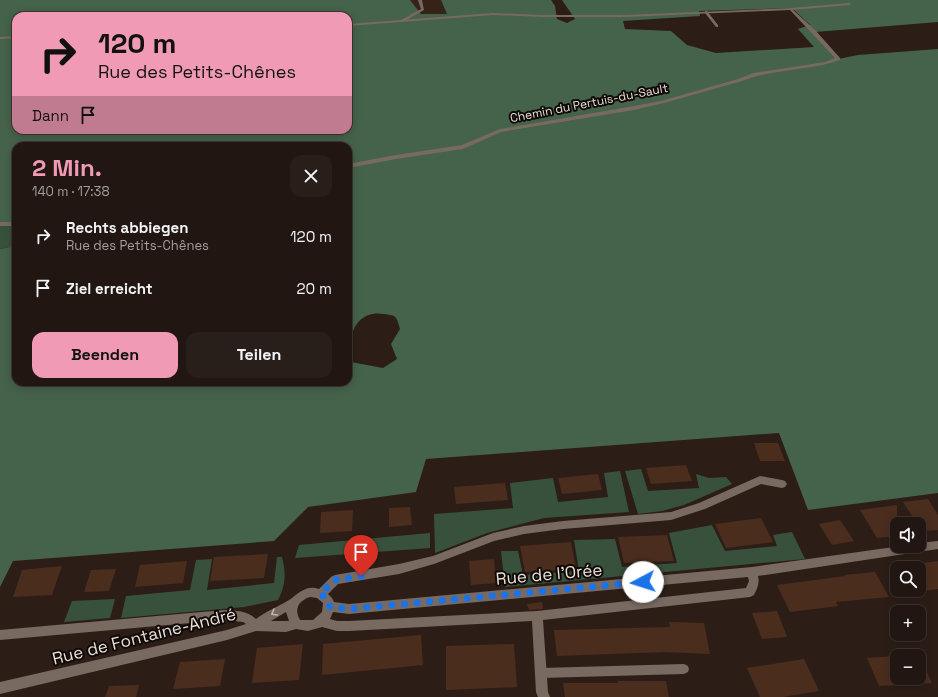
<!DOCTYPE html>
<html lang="de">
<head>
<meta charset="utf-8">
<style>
	body { margin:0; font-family:"Space Grotesk",sans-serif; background:#291f1a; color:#f1f3f6; height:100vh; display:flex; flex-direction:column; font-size:15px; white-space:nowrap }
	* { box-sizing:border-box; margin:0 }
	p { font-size:13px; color:#a29f9f }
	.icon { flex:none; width:22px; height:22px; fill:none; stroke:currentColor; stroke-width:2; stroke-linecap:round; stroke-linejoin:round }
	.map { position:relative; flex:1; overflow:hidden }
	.side { position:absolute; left:12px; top:142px; width:340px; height:244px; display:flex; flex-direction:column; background:#211611; border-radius:12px; box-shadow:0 2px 10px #0003,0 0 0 1px #3e3531 }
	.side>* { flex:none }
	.top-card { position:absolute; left:12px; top:12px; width:340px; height:122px; border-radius:12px; box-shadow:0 2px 10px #0003,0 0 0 1px #3e3531; background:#f09ab5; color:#111; overflow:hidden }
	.tools { position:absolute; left:890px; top:517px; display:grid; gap:8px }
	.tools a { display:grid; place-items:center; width:36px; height:36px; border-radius:8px; background:#211611; box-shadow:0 2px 10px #0003,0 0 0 1px #3e3531; font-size:20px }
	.pin { position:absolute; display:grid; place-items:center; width:34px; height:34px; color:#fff; margin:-41px -17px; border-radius:50% 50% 50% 0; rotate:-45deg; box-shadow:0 0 4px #0007 }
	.pin .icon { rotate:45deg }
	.me { position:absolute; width:44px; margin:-22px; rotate:265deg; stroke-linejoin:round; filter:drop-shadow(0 0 3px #0008) }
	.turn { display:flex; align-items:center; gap:14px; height:84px; padding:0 20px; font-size:18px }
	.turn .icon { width:52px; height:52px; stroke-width:2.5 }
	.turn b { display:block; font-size:28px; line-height:34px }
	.then { display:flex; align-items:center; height:38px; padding:0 20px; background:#0003; gap:8px; font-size:15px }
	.round { display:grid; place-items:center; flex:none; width:42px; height:42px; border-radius:12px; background:#291f1a }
	.overview { display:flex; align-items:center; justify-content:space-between; height:68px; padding:0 20px }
	h1 { font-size:24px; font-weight:600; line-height:30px; color:#f09ab5 }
	.cta { display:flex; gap:8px; margin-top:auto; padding:8px 20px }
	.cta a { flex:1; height:46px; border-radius:12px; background:#f09ab5; color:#111; font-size:16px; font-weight:600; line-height:46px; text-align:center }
	.cta a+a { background:#291f1a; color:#f1f3f6 }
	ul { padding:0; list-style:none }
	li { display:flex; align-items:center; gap:12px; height:52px; padding:0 20px }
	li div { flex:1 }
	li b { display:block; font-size:15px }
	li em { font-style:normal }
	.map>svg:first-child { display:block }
	.built { fill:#362217 }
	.green { fill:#38513d }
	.forest { fill:#45624b; fill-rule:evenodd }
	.building { fill:#4b2d1e }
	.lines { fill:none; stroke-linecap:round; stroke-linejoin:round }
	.lane { fill:#786a60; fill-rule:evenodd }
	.street { fill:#786a60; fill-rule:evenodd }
	.oneway { stroke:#c1b6af }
	.route { stroke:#1a73e8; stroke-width:7; stroke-dasharray:0 12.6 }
	.labels { text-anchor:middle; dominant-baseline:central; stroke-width:4; stroke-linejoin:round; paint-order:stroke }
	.far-street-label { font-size:12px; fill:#e9dfda; stroke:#100a07 }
	.near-street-label { font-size:17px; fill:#e9dfda; stroke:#100a07 }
</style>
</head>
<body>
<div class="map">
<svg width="938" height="697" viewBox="0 0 938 697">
	<rect width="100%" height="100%" fill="#2c1e17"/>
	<path class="built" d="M410,0H441L448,14H421Z"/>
	<path class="green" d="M0,222L16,226V246L0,249Z
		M641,469L648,491L699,488L696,474L709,478L726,477L732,484L684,505L662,511L638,514L625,471Z
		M620,471L629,512L544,518L487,533L435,553L434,514L513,508L510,483L553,478L558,502L608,497L604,473Z
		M712,525L725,551L777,546L773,535L792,532L805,559L505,587L501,551H518L523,575L579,571L574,540L615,539L622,567L677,563L669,533Z
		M430,533V548L295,558L299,545Z
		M277,557H282C286,573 286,585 278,600L244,607L121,618L126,596L190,590L196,560L212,559L207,590L274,583Z
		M115,599L110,618L64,622L72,601Z"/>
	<path class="forest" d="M0,0H410L421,14H447L441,0H551L555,6L557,19L567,23L575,19L562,0H938V22L815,32L838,59L858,55L938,49V493L808,510L779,433L426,459L416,492L308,507L274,541L13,561L0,587V249L16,246V382H66L67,384L73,386L87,382H348V360L351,362L383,368L397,359L391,344L400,329C399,326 398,321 396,318C393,314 388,315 384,314C366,311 354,321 351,339L348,340V146H16V226L0,222ZM792,8L810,25L798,29L814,47L716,53L687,45L671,31L625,29L623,21L700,16L699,11ZM16,16H348V130H16Z"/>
	<path class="building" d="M754,443H778L785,461H760Z
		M686,465L692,481L651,484L646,468Z
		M598,474L602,490L562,494L558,478Z
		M505,483L508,500L456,504L454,487Z
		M928,499L938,515V530L921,531L919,524H917L903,502Z
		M897,505V536L877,538L860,510Z
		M410,507L412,525L389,527V508Z
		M353,510L352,531L320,533L321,512Z
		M761,518L773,542L726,548L715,524Z
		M840,520L854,541L832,545L819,524Z
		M667,535L674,561L624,563L618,537Z
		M571,542L576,569L525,572L520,546Z
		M268,554L264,578L210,581L214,557Z
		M494,559L496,583L471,585L469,561Z
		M187,561L183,583L135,587L140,565Z
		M938,561V589L923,591L919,585V568H917L915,564Z
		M62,566L52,595L13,597L22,570Z
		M116,569L109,591L84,592L91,570Z
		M875,572L889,597L836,602L838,606L790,612L777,585L845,576L844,575Z
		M542,602L543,609L529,610L527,604Z
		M777,611L787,637L762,639L752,613Z
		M669,622L704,623L710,654L665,652L557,656L554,630L670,627Z
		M421,635L423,665L322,675L323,644Z
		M303,644L299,680L252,683L257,648Z
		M514,644L517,687L446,690V646Z
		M897,656V685L879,686L867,658Z
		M919,656L932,683L919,684Z
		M225,659L220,686L173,689L180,662Z
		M804,659L819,691L783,697H760L747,668Z
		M618,681H666L669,697H565L563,683H618Z
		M139,685L136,697H105L109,686Z"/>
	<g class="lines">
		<path class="lane" d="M418,0H422L424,10L403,22H401V20L421,9Z
			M849,3L851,4L850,5L791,10L789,9L791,8Z
			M705,11H707L718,25V27H716L705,13Z
			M684,664L688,666L689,669L688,672L684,674L541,678L537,676L536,673L537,670L541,668Z"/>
		<path class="street" d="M791,8L816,31L840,58V60C808,71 773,69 742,81L664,103L634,110L501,132L463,149L396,159L348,168V164L396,155L462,145L500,129L634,106L661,101L738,79L753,73L825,62L835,58L790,10L625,17H542L493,15L348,26V24L493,13L542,15H625Z
			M16,36V38L0,39V37Z
			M0,222H16V226H0Z
			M760,476L782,480L785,481L787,484L785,487L782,488L761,484L705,509L671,520L563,529L524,534L494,541L434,564L399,574L338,584L328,594L332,598L334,602L349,604L752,567L901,546H919V543L938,541V549L758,576C760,583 757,589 754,595L750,597L543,620L548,692L550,697H538L536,692L532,621L349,631H337L322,627L308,631L296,629L286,632L256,631L227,640L0,694V682L227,630L246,624L243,622L224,620L0,640V630L224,610C237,611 246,610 256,619C266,611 278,607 289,600C298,594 306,584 319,589L331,577L335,575L399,564L433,556L493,533L524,526L563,521L671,512L699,503ZM748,577L749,581L746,588L537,611L349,621H337L330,619L333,612L349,614ZM310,597L317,598L323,603L322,612L313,620H300C294,609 298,601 310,597ZM286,612L289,621H270H271Z"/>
	</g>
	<defs><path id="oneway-chevron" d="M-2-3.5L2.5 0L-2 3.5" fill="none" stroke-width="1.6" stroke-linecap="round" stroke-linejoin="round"/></defs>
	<use class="oneway" href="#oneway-chevron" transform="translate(274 613) rotate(150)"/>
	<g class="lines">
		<path class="route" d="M361,576L335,580L320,594L325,597L330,607L349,609L643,582"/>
	</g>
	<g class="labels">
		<g class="far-street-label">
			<text transform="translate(589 103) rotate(-11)">Chemin du Pertuis-du-Sault</text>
		</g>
		<g class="near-street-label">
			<text transform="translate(549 574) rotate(-5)">Rue de l'Orée</text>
			<text transform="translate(144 636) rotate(-14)">Rue de Fontaine-André</text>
		</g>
	</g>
</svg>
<div class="tools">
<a><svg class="icon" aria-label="sound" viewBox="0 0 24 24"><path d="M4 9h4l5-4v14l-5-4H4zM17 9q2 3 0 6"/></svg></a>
<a><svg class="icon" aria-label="search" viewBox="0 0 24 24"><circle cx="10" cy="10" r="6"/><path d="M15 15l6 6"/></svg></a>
<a>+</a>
<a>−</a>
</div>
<div class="pin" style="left:361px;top:576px;background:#d93025"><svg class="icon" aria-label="arrive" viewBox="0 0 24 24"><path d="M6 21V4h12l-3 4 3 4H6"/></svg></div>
<svg class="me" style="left:643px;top:582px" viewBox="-20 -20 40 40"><circle r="19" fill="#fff"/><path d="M0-13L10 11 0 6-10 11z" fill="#1a73e8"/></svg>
<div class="top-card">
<div class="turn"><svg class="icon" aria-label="right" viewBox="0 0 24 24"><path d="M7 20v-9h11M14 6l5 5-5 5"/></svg><div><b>120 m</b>Rue des Petits-Chênes</div></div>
<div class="then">Dann<svg class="icon" aria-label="arrive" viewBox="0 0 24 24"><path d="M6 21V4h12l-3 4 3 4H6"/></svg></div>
</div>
<section class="side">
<div class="overview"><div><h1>2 Min.</h1><p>140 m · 17:38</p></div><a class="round"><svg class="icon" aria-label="close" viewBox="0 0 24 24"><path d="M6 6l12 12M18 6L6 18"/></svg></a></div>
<ul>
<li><svg class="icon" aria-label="right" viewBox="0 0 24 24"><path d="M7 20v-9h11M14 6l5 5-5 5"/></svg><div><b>Rechts abbiegen</b><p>Rue des Petits-Chênes</p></div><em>120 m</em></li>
<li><svg class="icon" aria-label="arrive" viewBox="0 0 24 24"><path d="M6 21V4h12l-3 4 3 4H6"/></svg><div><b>Ziel erreicht</b></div><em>20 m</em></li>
</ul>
<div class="cta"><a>Beenden</a><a>Teilen</a></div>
</section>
</div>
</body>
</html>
